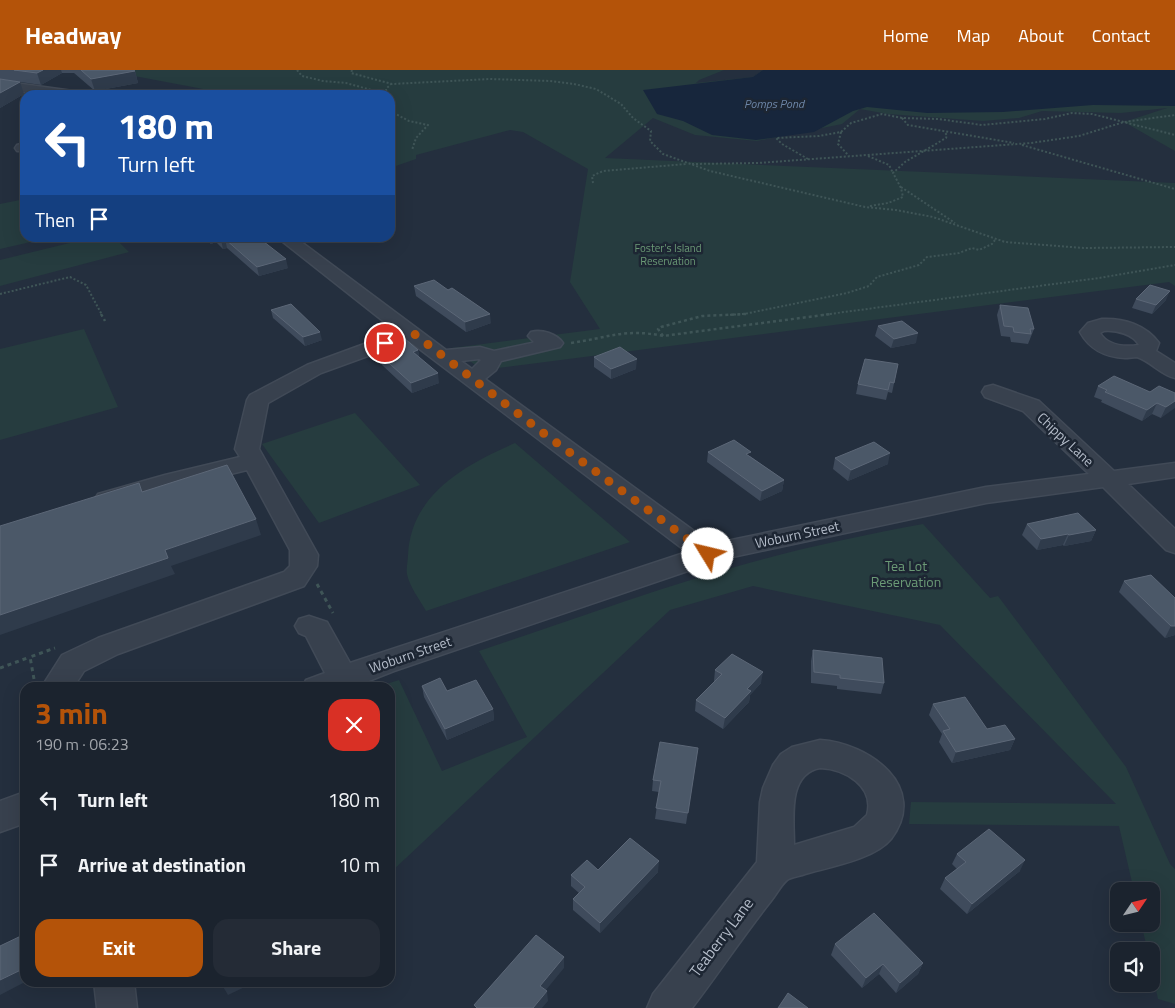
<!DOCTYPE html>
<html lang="en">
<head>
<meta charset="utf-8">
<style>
	body { margin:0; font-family:"Titillium Web",sans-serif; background:#242b36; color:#f1f3f6; height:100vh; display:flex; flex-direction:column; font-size:19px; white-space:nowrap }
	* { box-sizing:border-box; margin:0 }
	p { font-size:16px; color:#a0a4aa }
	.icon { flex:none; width:28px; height:28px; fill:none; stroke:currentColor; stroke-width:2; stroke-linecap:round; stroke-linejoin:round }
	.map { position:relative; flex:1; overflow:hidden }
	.drawer { position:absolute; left:20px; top:612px; width:375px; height:305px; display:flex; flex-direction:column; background:#1b232e; border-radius:15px; box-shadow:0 5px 20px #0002,0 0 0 1px #39404a }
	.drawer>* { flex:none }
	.banner { position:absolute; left:20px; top:20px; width:375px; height:152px; border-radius:15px; box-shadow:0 5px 20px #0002,0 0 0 1px #39404a; background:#1a4fa0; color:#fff; overflow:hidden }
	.needle { width:32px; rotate:55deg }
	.buttons { position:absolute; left:1110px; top:812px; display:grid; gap:10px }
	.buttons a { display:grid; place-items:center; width:50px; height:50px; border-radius:10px; background:#1b232e; box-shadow:0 5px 20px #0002,0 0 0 1px #39404a; font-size:25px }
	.pin { position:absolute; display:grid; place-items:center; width:42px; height:42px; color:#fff; margin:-21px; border:2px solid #fff; border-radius:50%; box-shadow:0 1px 5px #0007 }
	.me { position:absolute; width:55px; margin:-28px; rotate:306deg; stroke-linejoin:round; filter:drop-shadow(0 0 4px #0008) }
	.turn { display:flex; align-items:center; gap:18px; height:105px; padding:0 15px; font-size:22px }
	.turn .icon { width:65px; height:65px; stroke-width:2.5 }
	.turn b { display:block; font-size:35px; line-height:42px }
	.then { display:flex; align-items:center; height:48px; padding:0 15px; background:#0003; gap:10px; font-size:19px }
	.round { display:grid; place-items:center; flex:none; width:52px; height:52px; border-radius:15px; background:#242b36 }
	.overview { display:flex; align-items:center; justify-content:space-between; height:85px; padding:0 15px }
	h1 { font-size:30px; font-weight:700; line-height:38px; color:#b45309 }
	.cta { display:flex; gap:10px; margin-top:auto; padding:10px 15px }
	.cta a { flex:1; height:58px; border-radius:15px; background:#b45309; color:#fff; font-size:20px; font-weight:700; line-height:58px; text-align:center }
	.cta a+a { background:#242b36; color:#f1f3f6 }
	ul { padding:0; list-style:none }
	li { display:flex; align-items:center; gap:15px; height:65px; padding:0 15px }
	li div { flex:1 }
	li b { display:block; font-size:19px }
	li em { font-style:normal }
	header { display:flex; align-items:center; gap:30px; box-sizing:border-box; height:70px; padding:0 25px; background:#b45309; color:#fff }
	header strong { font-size:24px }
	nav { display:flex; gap:28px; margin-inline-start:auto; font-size:18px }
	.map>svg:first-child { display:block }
	.green { fill:#263c3f }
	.water { fill:#17263c }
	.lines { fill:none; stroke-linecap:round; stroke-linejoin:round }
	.minor-casing { stroke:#414a57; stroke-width:3 }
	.path-far2 { stroke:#3f5557; stroke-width:2; stroke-dasharray:2 2; stroke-linecap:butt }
	.path-far1 { stroke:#3f5557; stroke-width:2.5; stroke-dasharray:3 3; stroke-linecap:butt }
	.path { stroke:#3f5557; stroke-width:3; stroke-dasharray:4 4; stroke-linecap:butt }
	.minor { fill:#38414e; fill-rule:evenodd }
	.wall { fill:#3f4b5c }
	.shaded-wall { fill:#2f3b4b }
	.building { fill:#4b5868; stroke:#5c6777 }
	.route { stroke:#b45309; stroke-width:9; stroke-dasharray:0 16.2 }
	.labels { text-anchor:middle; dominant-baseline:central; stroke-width:5; stroke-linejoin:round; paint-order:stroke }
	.far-park-label { font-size:11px; fill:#6b9a76; stroke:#1d2633 }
	.far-water-label { font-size:12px; font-style:italic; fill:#6d86a8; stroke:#1d2633 }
	.street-label { font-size:14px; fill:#b4bcc9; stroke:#1d2633 }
	.park-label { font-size:14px; fill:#6b9a76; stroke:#1d2633 }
	.near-street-label { font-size:16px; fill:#b4bcc9; stroke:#1d2633 }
</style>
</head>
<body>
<header>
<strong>Headway</strong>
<nav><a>Home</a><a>Map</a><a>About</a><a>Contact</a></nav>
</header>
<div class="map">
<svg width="1175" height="938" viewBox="0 0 1175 938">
	<rect width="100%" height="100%" fill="#242f3e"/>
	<path class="green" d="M129,0H724L699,10L696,13L753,7L763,0H1175V81L1124,52L1167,38L1121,43L1042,41L1019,48L983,51L888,44L860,39L842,54L757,71L695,65L653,48L605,88L1175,113V216L1169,212L482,300L452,278L600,259L570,212L588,99L523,62L510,60L416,85V89L390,98V25H235L113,2Z
		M25,129V168H48L0,179V134Z
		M90,168H115L129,182L0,216V190Z
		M84,259L118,337L0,370V279Z
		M355,343L420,415L319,453L262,374Z
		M515,373L630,472L426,541C420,530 409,516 407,504C406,498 408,491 408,485C411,424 465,395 515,373Z
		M923,454L990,528L998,526L1126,697L1170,794L1175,799V934L1158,929L1151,898V881H1148L1141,854H1151V821H1134L1119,756L909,754L911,732L1116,734L940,555L753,516L670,540L390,803V724L395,721L390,708V618L377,617L399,610L442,701L527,667L479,581C569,551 658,518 749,493C806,477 864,465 923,454Z"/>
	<path class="water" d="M763,0H1175V36L1093,35L1003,42L927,43L867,37L853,41L814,62L756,70L712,65L683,51L657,44L643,20L753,7Z"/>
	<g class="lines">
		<g class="minor-casing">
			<path id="minor" d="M0,11L73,21L79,25H46L0,19Z
				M25,73V81H17L15,78L17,75Z
				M278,168H296L446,280L480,277L494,281L532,273L534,272L528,266L531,262C542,259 557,264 563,273L560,277L501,291L496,300L485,309L712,474L986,417L1089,404L1023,341L985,327L982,322L985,317L993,315L1039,331L1114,401L1175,393V407L1128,414L1175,459V483L1166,480L1103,417L986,433L723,489L394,601L351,618H302L306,610L325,603L306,566L299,563L295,556L299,549L309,546L327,552L350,593L687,482L409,271L321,303L268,333L259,379L318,485L317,496L304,516L118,584L84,601L73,618H41L62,585L98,568L284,502L290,496V480L247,400L181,416L107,438L98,436L94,430L98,424L165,405L240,387L235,379L247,330L250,325L307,295L397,262ZM479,289L481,290L472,299L461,291Z
				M1102,249C1124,248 1146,255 1159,273L1156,281L1175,293V308C1161,305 1150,291 1137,287C1134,287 1129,288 1125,288C1105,287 1090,280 1080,262L1088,253ZM1104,261C1116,260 1133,264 1139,275C1125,277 1108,276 1100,263Z
				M820,670C869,673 930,717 891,769C875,789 829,797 805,804C800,806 791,807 787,810C781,815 776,825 771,831C743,866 719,903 692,938H647L653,924L757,792L760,732L763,718L773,695L781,684L792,677ZM820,698C845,699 875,716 867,745L854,757L794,775C794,749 787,704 820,698Z
				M25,722V753L0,762V731Z
				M94,912H134L137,938H97Z"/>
		</g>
		<path class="path-far2" d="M297,0L302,6L323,11L346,13L386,24
			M352,0L351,3L392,14L490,9L550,11L574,14L596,19L621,34L633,48L651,61L650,71L663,84L710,101L865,137L896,140L933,147L1005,172L1084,178L1175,177
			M387,25L386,19L391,14
			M390,41L409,51L428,55L416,68L412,80
			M902,48L908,55L1014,73
			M841,62L838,74L849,86
			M1022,75L1175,119
			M868,86L889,95L893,103
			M808,89L782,74L776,68L819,66L841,62L851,53L882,44L902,48L938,49L982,55L1045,49L1072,43L1092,44L1175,65
			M692,94L758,93L1031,73L1079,66L1124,52L1175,45
			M593,113L592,106L603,101L686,94
			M901,117L955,153
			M870,136L888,133L903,127L901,118L893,103L905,92L946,68L947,65L944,62
			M0,224L70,207L86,215L102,245
			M726,245L744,244L847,223L869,216L877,207L919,195L927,187L959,183L972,178L979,180L992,174L995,170
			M822,245L1099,208L1175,195"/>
		<path class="path-far1" d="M101,244L105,251
			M663,266L658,259L661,257L702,246L746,244
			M571,273C607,268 625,258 663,266L831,244"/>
		<path class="path" d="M317,514L333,543
			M0,598L30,587
			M34,609L30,587L55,578"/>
		<use href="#minor" class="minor"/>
	</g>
	<path class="wall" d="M0,0H133L135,1L138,13L95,21L74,3H62L41,15L0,9L24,24L0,38Z
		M205,168H259L288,198L259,206L227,178L223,179L216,172L211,174Z
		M414,216L491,253L466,262L416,226Z
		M1136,229L1166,230L1152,244L1132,238Z
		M1000,235L1034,259L1028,274L1011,272L1010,267L1001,266L997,245Z
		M271,240L322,270L305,276L273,248Z
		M878,256L916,273L891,278L875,266Z
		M385,274L418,280L419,287L439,313L412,323L382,295L380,285L387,283Z
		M594,287L636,299L611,309L594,297Z
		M898,294L892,323L888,322L886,330L856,324L858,314Z
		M1098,316L1150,322L1175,323L1161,348L1152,344L1142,351L1101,332L1102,330L1094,327Z
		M708,382L750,386L784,410L782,421L760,431L707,392Z
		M835,388L888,394L848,411L833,399Z
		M1027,454L1096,460L1091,471L1064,476L1063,475L1037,480L1022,465Z
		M1151,505L1175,565L1165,568L1119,522L1124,511Z
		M813,580L884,613L881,624L837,619V616L811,613V591Z
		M715,600L761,613L750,625L749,632L723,659L695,641L696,630L715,612L714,611Z
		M422,616L447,621L493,639L494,650L447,670L424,627Z
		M933,634L987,659L1015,669L1010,680L952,693L939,672L942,664L929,645Z
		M698,678L686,754L655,749L659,722L652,721L653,710Z
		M957,784L1020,801L967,844L940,819L945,808L957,799L952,794Z
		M598,800L658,802L600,863L573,840V829L579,823L571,816V805Z
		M835,874L923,893L918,904L896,923L879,904L862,918L831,885Z"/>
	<path class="shaded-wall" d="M43,0H61L62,3L41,15L37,3Z
		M135,1L138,13L95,21L91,9Z
		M20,12L24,24L0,38V23Z
		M209,168H215L216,172L211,174Z
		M225,169L227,178L223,179L221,170Z
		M286,189L288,198L259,206L257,197Z
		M1170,221L1166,230L1152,244L1156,235Z
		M490,244L491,253L466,262L465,252Z
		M320,262L322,270L305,276L303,267Z
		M918,263L916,273L891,278L894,269Z
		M418,280L420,290L413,282Z
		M637,289L636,299L611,309V299Z
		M438,303L439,313L412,323L411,313Z
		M1175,331V338L1161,348L1166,337Z
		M1157,333L1152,344L1142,351L1147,340Z
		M890,383L888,394L848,411L851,400Z
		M784,410L782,421L760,431L762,421Z
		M256,449L261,465L171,496L175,504L0,565V545L165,480Z
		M1096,460L1091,471L1064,476L1069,465Z
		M1068,464L1063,475L1037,480L1041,469Z
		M1171,556H1175V565L1165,568Z
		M763,602L761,613L750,625L749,632L723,659L725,648L747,619Z
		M493,639L494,650L447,670L445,659Z
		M1015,669L1010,680L952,693L956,682Z
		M1025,790L1020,801L967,844L972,834Z
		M659,791L658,802L600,863V853Z
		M564,887V898L541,926L540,916Z
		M923,893L918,904L896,923L900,913Z
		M883,894L879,904L862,918L866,908Z
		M25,898V912L0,925V910Z
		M227,912H251V914L228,925L222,915Z
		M547,921L548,931L542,938H533Z"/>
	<path class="building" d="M14,0H43L37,3Z
		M81,0H133L135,1L91,9Z
		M0,9L20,12L0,23Z
		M218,168H259L286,189L257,197L225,169L221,170Z
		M434,210L448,220L452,218L490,244L465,252L414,216Z
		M1150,215L1170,221L1156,235L1136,229Z
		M291,234L320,262L303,267L271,240Z
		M1000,235L1028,238L1034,259H1030L1031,264L1014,262L1013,257L1004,256Z
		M902,251L918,263L894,269L878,256Z
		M404,268L418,280L413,282L438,303L411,313L380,285L393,280L385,274Z
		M620,277L637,289L611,299L594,287Z
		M865,289L898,294L894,313L890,312L888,320L858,314Z
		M1114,306L1150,322L1159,316L1175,323V331L1166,337L1157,333L1147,340L1105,322L1107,320L1098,316Z
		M734,370L751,382L746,384L784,410L762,421L708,382Z
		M874,372L890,383L851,400L835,388Z
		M227,395L256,449L165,480L168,488L0,545V456L139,413L142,422Z
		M1078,443L1096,460L1069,465L1068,464L1041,469L1027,454Z
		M1151,505L1175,528V556H1171L1124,511Z
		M813,580L882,588L884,613L840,608V605L814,602Z
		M732,584L763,602L747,619L751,621L725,648L696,630L722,604L715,600Z
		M440,608L447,621L476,610L493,639L445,659L422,616Z
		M965,627L987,659L1005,655L1015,669L956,682L943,661L950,659L933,634Z
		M660,672L698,678L688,743L656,738L661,711L653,710Z
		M989,759L1025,790L972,834L945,808L966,792L957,784Z
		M630,768L659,791L600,853L573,829L585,817L571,805L587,790L598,800Z
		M874,843L923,893L900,913L883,894L866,908L835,874Z
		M23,865L25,875V898L0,910V876Z
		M536,865L564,887L540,916L547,921L533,938H477L474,935Z
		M788,923L808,938H778Z"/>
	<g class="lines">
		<path class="route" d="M385,273L413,263L546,365L708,484"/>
	</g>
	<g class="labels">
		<g class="far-park-label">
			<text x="668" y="178">Foster's Island<tspan x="668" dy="13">Reservation</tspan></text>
		</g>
		<g class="far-water-label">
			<text x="774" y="33">Pomps Pond</text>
		</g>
		<g class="street-label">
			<text transform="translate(1066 369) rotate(43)">Chippy Lane</text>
			<text transform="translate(797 464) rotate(-12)">Woburn Street</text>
			<text transform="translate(410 584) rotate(-19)">Woburn Street</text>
		</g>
		<g class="park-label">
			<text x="906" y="495">Tea Lot<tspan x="906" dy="16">Reservation</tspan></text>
		</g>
		<g class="near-street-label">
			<text transform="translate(721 867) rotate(-53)">Teaberry Lane</text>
		</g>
	</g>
</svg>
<div class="buttons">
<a><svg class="needle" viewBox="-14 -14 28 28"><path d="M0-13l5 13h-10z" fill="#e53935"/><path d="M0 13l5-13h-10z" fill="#a0a4aa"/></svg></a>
<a><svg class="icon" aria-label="sound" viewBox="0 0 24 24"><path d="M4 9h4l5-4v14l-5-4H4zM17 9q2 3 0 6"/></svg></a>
</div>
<div class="pin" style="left:385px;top:273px;background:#d93025"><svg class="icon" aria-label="arrive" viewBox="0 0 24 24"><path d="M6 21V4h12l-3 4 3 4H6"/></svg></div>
<svg class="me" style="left:708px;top:484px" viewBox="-20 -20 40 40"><circle r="19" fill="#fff"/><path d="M0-13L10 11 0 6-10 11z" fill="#b45309"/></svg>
<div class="banner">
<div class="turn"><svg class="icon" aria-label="left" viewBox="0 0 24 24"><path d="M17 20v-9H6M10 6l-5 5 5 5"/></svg><div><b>180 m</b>Turn left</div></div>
<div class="then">Then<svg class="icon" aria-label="arrive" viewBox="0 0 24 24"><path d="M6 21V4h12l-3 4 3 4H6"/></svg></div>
</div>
<section class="drawer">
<div class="overview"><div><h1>3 min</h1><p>190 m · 06:23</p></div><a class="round" style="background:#d93025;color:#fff"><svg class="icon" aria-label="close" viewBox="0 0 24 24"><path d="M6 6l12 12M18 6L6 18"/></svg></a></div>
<ul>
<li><svg class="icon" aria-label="left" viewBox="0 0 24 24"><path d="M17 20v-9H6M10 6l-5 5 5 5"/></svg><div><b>Turn left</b></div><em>180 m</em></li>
<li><svg class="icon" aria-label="arrive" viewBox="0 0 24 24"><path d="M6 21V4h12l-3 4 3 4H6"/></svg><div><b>Arrive at destination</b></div><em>10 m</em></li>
</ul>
<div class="cta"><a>Exit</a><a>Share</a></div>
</section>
</div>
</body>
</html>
